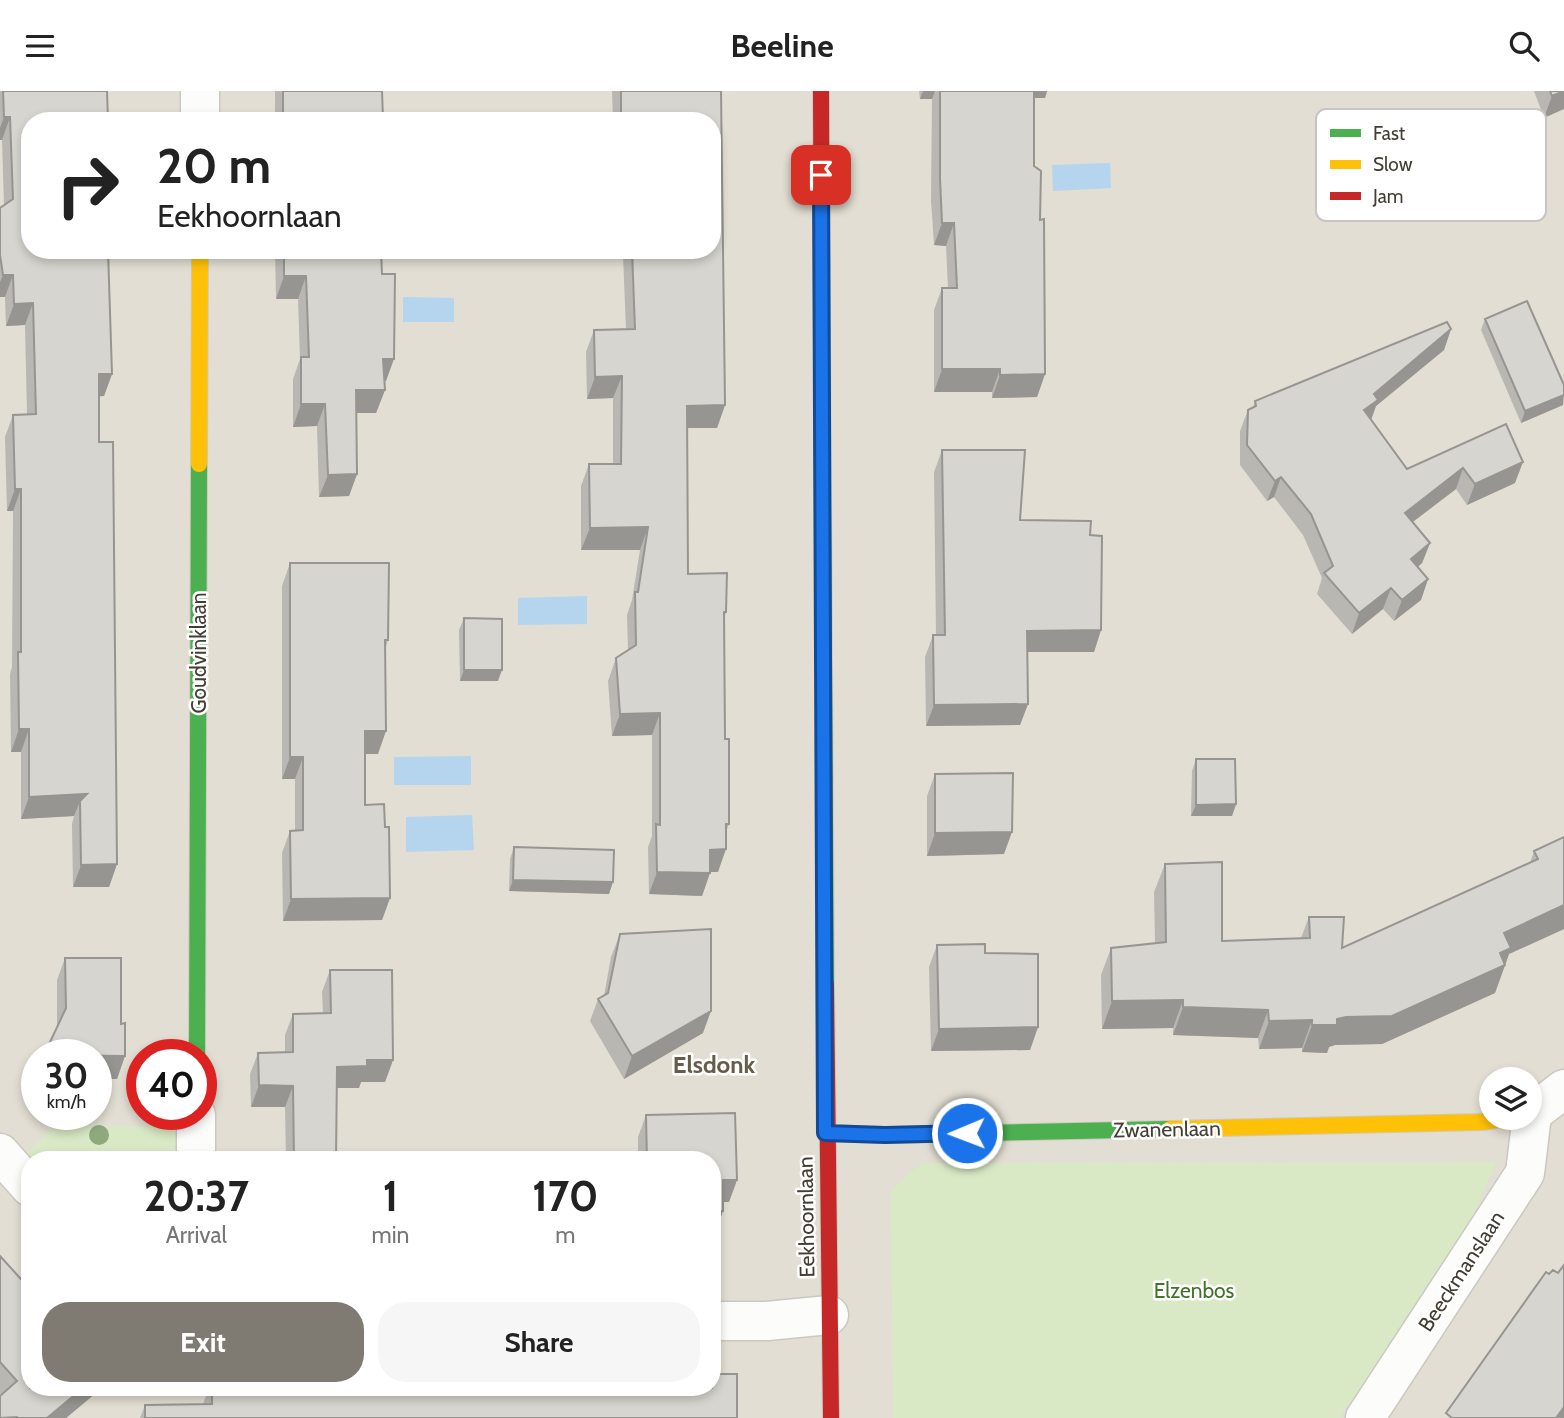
<!DOCTYPE html>
<html lang="en">
<head>
<meta charset="utf-8">
<style>
	body { margin:0; font-family:Cabin,sans-serif; background:#f6f6f6; color:#222; height:100vh; display:flex; flex-direction:column; font-size:26px; white-space:nowrap }
	* { box-sizing:border-box; margin:0 }
	p { font-size:23px; color:#767676 }
	.icon { flex:none; width:38px; height:38px; fill:none; stroke:currentColor; stroke-width:2; stroke-linecap:round; stroke-linejoin:round }
	.map { position:relative; flex:1; overflow:hidden }
	.details { position:absolute; left:21px; top:1060px; width:700px; height:245px; display:flex; flex-direction:column; background:#fff; border-radius:28px; box-shadow:0 4px 10px #0003 }
	.details>* { flex:none }
	.top-card { position:absolute; left:21px; top:21px; width:700px; height:147px; border-radius:28px; box-shadow:0 4px 10px #0003; background:#fff; color:#222; overflow:hidden }
	.buttons { position:absolute; left:1479px; top:976px; display:grid; gap:14px }
	.buttons a { display:grid; place-items:center; width:63px; height:63px; border-radius:50%; background:#fff; box-shadow:0 4px 10px #0003; font-size:35px }
	.speed { position:absolute; left:21px; top:948px; display:flex; gap:14px; font-size:35px; font-weight:700; text-align:center }
	.speed>* { display:grid; place-content:center; width:91px; height:91px; border-radius:50%; background:#fff; box-shadow:0 4px 10px #0003; line-height:1 }
	.speed small { font-size:18px; font-weight:400 }
	.speed .limit { border:10px solid #d22; background:#fff; color:#111 }
	.pin { position:absolute; display:grid; place-items:center; width:60px; height:60px; color:#fff; margin:-30px; border-radius:14px; box-shadow:0 4px 10px #0006 }
	.me { position:absolute; width:77px; margin:-38px; rotate:269deg; stroke-linejoin:round; filter:drop-shadow(0 0 5px #0008) }
	.turn { display:flex; align-items:center; gap:24px; height:147px; padding:0 21px; font-size:32px }
	.turn .icon { width:91px; height:91px; stroke-width:2.5 }
	.turn b { display:block; font-size:49px; line-height:60px }
	.eta { display:flex; justify-content:space-evenly; align-items:center; height:119px; text-align:center }
	.eta b { font-size:42px; font-weight:700; line-height:49px }
	.cta { display:flex; gap:14px; margin-top:auto; padding:14px 21px }
	.cta a { flex:1; height:80px; border-radius:28px; background:#7f7b72; color:#fff; font-size:28px; font-weight:700; line-height:80px; text-align:center }
	.cta a+a { background:#f6f6f6; color:#222 }
	header { display:flex; justify-content:space-between; align-items:center; height:91px; padding:0 21px; background:#fff; font-size:32px; font-weight:700 }
	.map>svg:first-child { display:block }
	.residential { fill:#e2ded3; fill-rule:evenodd }
	.green { fill:#d9e9c5 }
	.water { fill:#b5d4ed }
	.lines { fill:none; stroke-linecap:round; stroke-linejoin:round }
	.street-casing { stroke:#cac8c2; stroke-width:41 }
	.fast-casing { stroke:#cdc9bd; stroke-width:18 }
	.slow-casing { stroke:#cdc9bd; stroke-width:18 }
	.jam-casing { stroke:#cdc9bd; stroke-width:18 }
	.street { stroke:#fcfcfb; stroke-width:38 }
	.fast { stroke:#4caf50; stroke-width:16 }
	.slow { stroke:#ffc107; stroke-width:16 }
	.jam { stroke:#c62828; stroke-width:16 }
	.tree { fill:#8eaa7d }
	.wall { fill:#b9b7b2 }
	.shaded-wall { fill:#969591 }
	.building { fill:#d7d5cf; stroke:#969591; stroke-width:2 }
	.route-casing { stroke:#114b97; stroke-width:18 }
	.route { stroke:#1a73e8; stroke-width:12 }
	.labels { text-anchor:middle; dominant-baseline:central; stroke-width:5; stroke-linejoin:round; paint-order:stroke }
	.street-label { font-size:21px; fill:#433e33; stroke:#fff }
	.park-label { font-size:21px; fill:#407427; stroke:#fff }
	.quarter-label { font-size:24px; font-weight:bold; fill:#665c4a; stroke:#fff }
	.key { fill:#fff; stroke:#c7c5c2; stroke-width:2 }
	.key-label { font-size:19px; fill:#433e33 }
</style>
</head>
<body>
<header><svg class="icon" aria-label="menu" viewBox="0 0 24 24"><path d="M4 6h16M4 12h16M4 18h16"/></svg>Beeline<svg class="icon" aria-label="search" viewBox="0 0 24 24"><circle cx="10" cy="10" r="6"/><path d="M15 15l6 6"/></svg></header>
<div class="map">
<svg width="1564" height="1327" viewBox="0 0 1564 1327">
	<rect width="100%" height="100%" fill="#eeece6"/>
	<path class="residential" d="M0,0H1564V1327H0ZM30,30H712V159H30ZM37,964H96V1024H37ZM142,964H201V1024H142ZM1491,989H1530V1027H1491ZM30,1069H712V1297H30Z"/>
	<path class="green" d="M54,1035H180L182,1069H34L27,1062Z
		M1496,1071L1467,1139L1339,1327H893L891,1099L922,1072Z"/>
	<path class="water" d="M1110,72L1111,97L1053,100L1052,74Z
		M403,206L454,207V231H403Z
		M587,505V533L518,534V507Z
		M471,665V694H394V666Z
		M472,724L474,759L406,761V726Z"/>
	<g class="lines">
		<g class="street-casing">
			<path id="street" d="M200,30V0
				M196,1024V1069
				M1530,1024L1564,998
				M0,1062L30,1096
				M712,1230H767L829,1224
				M1365,1327L1525,1082L1532,1024"/>
		</g>
		<g class="fast-casing">
			<path id="fast" d="M822,248L826,893
				M197,964L199,373
				M825,1042L885,1044L1170,1038"/>
		</g>
		<g class="slow-casing">
			<path id="slow" d="M199,373L200,159
				M1170,1038L1482,1031L1508,1027"/>
		</g>
		<g class="jam-casing">
			<path id="jam" d="M821,0L822,248
				M826,893L831,1327"/>
		</g>
		<use href="#street" class="street"/>
		<use href="#fast" class="fast"/>
		<use href="#slow" class="slow"/>
		<use href="#jam" class="jam"/>
	</g>
	<circle class="tree" cx="99" cy="1044" r="10"/>
	<path class="wall" d="M0,0H107L30,30L112,283L104,305H99V351L117,773L109,796H73L72,733L74,725L21,728V661H11L10,583L12,576L13,420H7L5,346L13,324L27,323L25,234L6,235L5,206H0V117L4,114L2,49H0Z
		M275,0H382L383,27L403,30H275Z
		M612,0H721L725,314L717,337H687L688,483L726,521L724,528L725,648L729,733L726,741L718,781H710L702,805L649,803L648,756L652,745V644L612,645L608,590L616,567L628,560L627,524L632,509L640,459H581V395L589,373H613V307L587,308L586,261L594,239L626,238L623,165L612,159H712V30H613Z
		M919,0H1047L1045,7H1034V75L1040,129L1045,283L1037,306L992,307V301H934V219L942,197H948L946,155L934,154L931,109L932,8H920Z
		M1534,0H1564L1544,27Z
		M275,159H381L386,290H384L385,299L376,322H357V383L349,405L319,406L317,335L293,336V288L300,268L298,208H276Z
		M1485,228L1563,314L1521,332L1481,239Z
		M1451,238L1444,259L1376,315L1371,329L1407,378L1506,333L1515,392L1467,414L1456,398L1413,431L1430,452L1422,472L1418,476L1428,488L1421,509L1394,530L1383,518L1352,543L1317,503L1322,487L1303,444L1274,406L1267,410L1240,374V340L1248,319L1253,317L1255,310Z
		M942,359L1020,429L1090,444L1101,539L1094,561H1027L1028,613L1020,634L926,635L925,566L933,544H936L934,381Z
		M290,472L388,549L385,559L378,663H365V714L390,807L382,829L283,830L282,762L290,740L295,739V688H282V495Z
		M464,527L498,590H460L459,539Z
		M1196,668L1236,713L1232,725H1191L1192,680Z
		M935,683L1004,763L927,765V705Z
		M1564,746V838L1509,863L1495,902L1382,953L1335,954L1329,956L1327,962L1302,961V957L1259,958L1258,947L1173,944V937L1102,938L1101,884L1111,857L1155,852L1154,801L1165,773L1222,850L1301,847L1309,826L1342,857L1530,772L1534,760Z
		M514,756L609,803L509,800L510,768Z
		M620,843L703,942L624,988L590,930L598,908L604,905L611,866Z
		M937,854L985,862L1038,936L1030,959L931,960L929,876Z
		M65,867L121,933L125,965L117,988H96V964L57,934V889Z
		M330,879L393,969L385,991H361L359,997H336V1069H286L285,1016H251L250,983L258,962L285,961V944L293,923H323L322,901Z
		M735,1022L737,1089L729,1111H723V1120L715,1142L712,1143V1069H638V1046L646,1024Z
		M0,1165L30,1297H102L66,1327H0L1,1304L0,1302Z
		M209,1297H463V1299L538,1298V1297H712L737,1327H140L145,1314L203,1313Z"/>
	<path class="shaded-wall" d="M923,0H935L932,8H920Z
		M1028,0H1047L1045,7H1026Z
		M1564,0V18L1544,27L1552,5Z
		M4,26H10L2,49H0V37Z
		M942,132H954L946,155L934,154Z
		M3,184H13L5,206H0V191Z
		M284,185H306L298,208H276Z
		M33,212L25,234L6,235L14,213Z
		M1451,238L1444,259L1376,315L1371,329L1364,319L1374,303Z
		M383,268H394L386,290L375,291Z
		M942,278H1000L992,301H934Z
		M99,283H112L104,305L91,306Z
		M1045,283L1037,306L992,307L1000,284Z
		M622,285L613,307L587,308L595,286Z
		M356,299H385L376,322H348Z
		M1564,304L1563,314L1521,332L1525,320Z
		M301,313H325L317,335L293,336Z
		M725,314L717,337H679L687,315Z
		M1523,371L1515,392L1467,414L1475,393Z
		M1463,377L1456,398L1398,442L1405,422Z
		M357,383L349,405L319,406L328,384Z
		M1281,386L1274,406L1267,410L1275,390Z
		M15,398H21L13,420H7Z
		M648,436L640,459H581L590,437Z
		M1430,452L1422,472L1404,488L1411,468Z
		M1428,488L1421,509L1394,530L1402,509Z
		M1391,497L1383,518L1352,543L1359,522Z
		M1101,539L1094,561H1019L1027,540Z
		M464,579H502L498,590H460Z
		M1028,613L1020,634L926,635L934,614Z
		M660,622L652,644L612,645L620,623Z
		M19,638H29L21,661H11Z
		M365,640H386L378,663H356Z
		M290,666H303L295,688H282Z
		M87,703L80,710L74,725L21,728L29,706Z
		M1236,713L1232,725H1191L1196,714Z
		M1012,741L1004,763L927,765L935,742Z
		M726,758L718,781H702L710,759Z
		M117,773L109,796H73L81,774Z
		M657,781L710,782L702,805L649,803Z
		M513,789L613,791L609,803L509,800Z
		M390,807L382,829L283,830L291,808Z
		M1564,814V838L1509,863L1495,902L1382,953L1335,954L1329,956L1327,962L1302,961L1312,934L1337,928L1504,842Z
		M1183,909L1173,937L1102,938L1112,910Z
		M1183,916L1268,919L1258,947L1173,944Z
		M711,920L703,942L624,988L632,965Z
		M1312,929L1302,957L1259,958L1269,930Z
		M1038,936L1030,959L931,960L939,938Z
		M96,965H125L117,988H96Z
		M367,969H393L385,991H361L359,997H329L337,976Z
		M259,994L293,995L285,1016H251Z
		M723,1089H737L729,1111H715Z
		M712,1120H723L715,1142L712,1143Z
		M83,1297H102L66,1327H47Z
		M1564,1316V1327H1556Z"/>
	<path class="building" d="M3,0H107L108,30H30V159H108L112,283H99V351H113L117,773L81,774L80,710L87,703L29,706V638H19L18,561H21V398H15L13,324L36,323L33,212L14,213L13,184H3L0,164V117L13,108L10,26H4Z
		M283,0H382L383,27L403,28V30H283Z
		M621,0H721L725,314L687,315L688,483L727,482L726,521H724L725,648H729V733H726V758L710,759V782L657,781L656,733L660,734V622L620,623L616,567L636,554L635,501H638L648,436L590,437L589,373H621L622,285L595,286L594,239L635,238L632,159H712V30H621Z
		M940,0H1034V75L1041,80L1040,129L1044,128L1045,283L1000,284V278H942V197H957L954,132H942L940,87Z
		M1550,0H1564L1552,5Z
		M284,159H381L382,183H395L394,268H383L385,299H356L357,383L328,384L325,313H301V266H309L306,185H284Z
		M1527,210L1564,294V304L1525,320L1485,228Z
		M1447,231L1451,238L1374,303L1378,309L1364,319L1407,378L1506,333L1523,371L1475,393L1463,377L1405,422L1430,452L1411,468L1428,488L1402,509L1391,497L1359,522L1324,482L1333,475L1311,423L1281,386L1275,390L1247,354L1248,319L1256,315L1255,310Z
		M942,359H1025L1020,429L1091,430L1090,444L1102,445L1101,539L1027,540L1028,613L934,614L933,544H945Z
		M290,472H389L388,549H385L386,640H365V714L384,713L385,736H389L390,807L291,808L290,740L303,739V666H290Z
		M464,527L502,528V579H464Z
		M1196,668H1235L1236,713L1196,714Z
		M1013,682L1012,741L935,742V683Z
		M1564,746V814L1504,842L1511,857L1500,862L1505,874L1392,925L1346,926L1337,928V934H1312V929L1269,930L1268,919L1183,916V909L1112,910L1111,857L1166,851L1165,773L1222,771V850L1310,847L1309,826H1344L1342,857L1538,768L1534,760Z
		M514,756L614,759L613,791L513,789Z
		M711,838V920L632,965L598,908L608,902L620,843Z
		M985,853V862L1038,863V936L939,938L937,854Z
		M65,867H121V933L125,932V965L44,964L66,917Z
		M330,879H392L393,969H367V975L337,976L336,1069H294L293,995L259,994L258,962L293,961V923L331,922Z
		M735,1022L737,1089H723V1120H712V1069H647L646,1024Z
		M0,1165L30,1198V1297H83L47,1327H18L17,1326L0,1327V1305L17,1290L0,1271Z
		M1564,1174V1316L1556,1327H1452L1446,1322L1546,1181L1549,1183L1553,1179L1558,1182Z
		M712,1283H737V1327H145V1314L212,1313V1297H463V1299L543,1298V1297H712Z"/>
	<g class="lines">
		<g class="route-casing">
			<path id="route" d="M821,84L825,1042L885,1044L967,1042"/>
		</g>
		<use href="#route" class="route"/>
	</g>
	<g class="labels">
		<g class="street-label">
			<text transform="translate(198 562) rotate(-90)">Goudvinklaan</text>
			<text transform="translate(1167 1038) rotate(-1)">Zwanenlaan</text>
			<text transform="translate(806 1126) rotate(-91)">Eekhoornlaan</text>
			<text transform="translate(1461 1180) rotate(-57)">Beeckmanslaan</text>
		</g>
		<g class="park-label">
			<text x="1194" y="1199">Elzenbos</text>
		</g>
		<g class="quarter-label">
			<text x="714" y="973">Elsdonk</text>
		</g>
	</g>
	<rect x="1316" y="18" width="230" height="112" rx="10" class="key"/>
	<rect x="1330" y="38" width="31" height="8" fill="#4caf50"/>
	<rect x="1330" y="69" width="31" height="9" fill="#ffc107"/>
	<rect x="1330" y="101" width="31" height="8" fill="#c62828"/>
	<g class="key-label">
		<text x="1373" y="49">Fast</text>
		<text x="1373" y="80">Slow</text>
		<text x="1373" y="112">Jam</text>
	</g>
</svg>
<div class="buttons">
<a><svg class="icon" aria-label="layers" viewBox="0 0 24 24"><path d="M12 4l9 5-9 5-9-5zM3 14l9 5 9-5"/></svg></a>
</div>
<div class="speed"><div>30<small>km/h</small></div><div class="limit">40</div></div>
<div class="pin" style="left:821px;top:84px;background:#d93025"><svg class="icon" aria-label="arrive" viewBox="0 0 24 24"><path d="M6 21V4h12l-3 4 3 4H6"/></svg></div>
<svg class="me" style="left:967px;top:1042px" viewBox="-20 -20 40 40"><circle r="17" fill="#1a73e8" stroke="#fff" stroke-width="3"/><path d="M0-11L8 9 0 5-8 9z" fill="#fff"/></svg>
<div class="top-card">
<div class="turn"><svg class="icon" aria-label="right" viewBox="0 0 24 24"><path d="M7 20v-9h11M14 6l5 5-5 5"/></svg><div><b>20 m</b>Eekhoornlaan</div></div>
</div>
<section class="details">
<div class="eta">
<div><b>20:37</b><p>Arrival</p></div>
<div><b>1</b><p>min</p></div>
<div><b>170</b><p>m</p></div>
</div>
<div class="cta"><a>Exit</a><a>Share</a></div>
</section>
</div>
</body>
</html>
